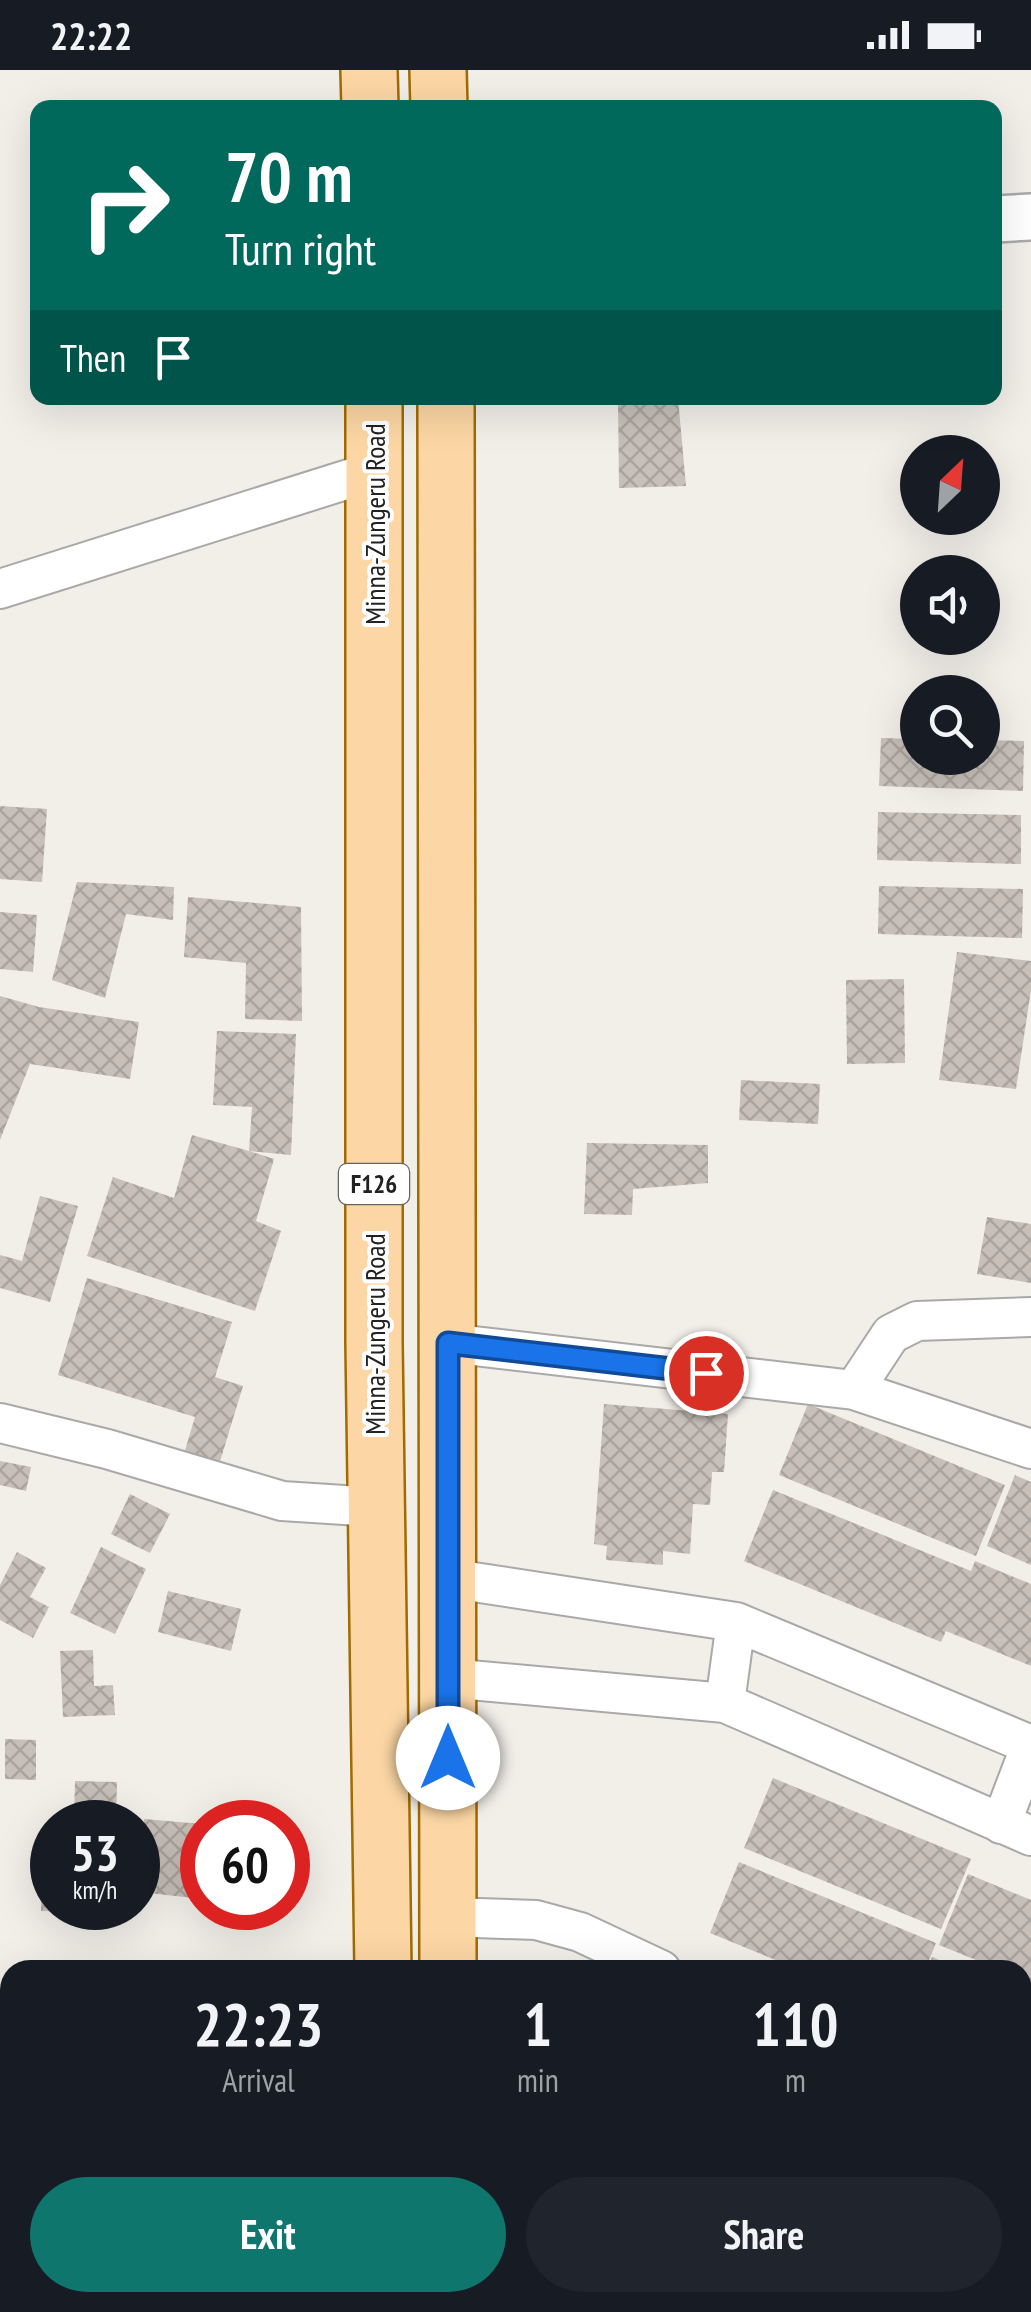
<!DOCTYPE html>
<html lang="en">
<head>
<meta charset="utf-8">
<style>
	body { margin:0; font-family:"PT Sans Narrow",sans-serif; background:#20242c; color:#f1f3f6; height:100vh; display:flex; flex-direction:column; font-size:38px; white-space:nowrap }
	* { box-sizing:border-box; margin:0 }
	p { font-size:32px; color:#9ea1a6 }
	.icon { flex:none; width:55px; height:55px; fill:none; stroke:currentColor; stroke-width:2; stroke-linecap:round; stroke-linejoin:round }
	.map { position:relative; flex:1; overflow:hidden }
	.sheet { position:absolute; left:0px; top:1890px; width:1032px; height:352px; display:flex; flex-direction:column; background:#171b24; border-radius:30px 30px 0 0; box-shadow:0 10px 40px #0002 }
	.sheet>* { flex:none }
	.banner { position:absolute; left:30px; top:30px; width:972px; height:305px; border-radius:20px; box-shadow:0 10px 40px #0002; background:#00695c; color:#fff; overflow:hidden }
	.needle { width:65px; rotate:25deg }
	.tools { position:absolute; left:900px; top:365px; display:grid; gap:20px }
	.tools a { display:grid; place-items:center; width:100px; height:100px; border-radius:50%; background:#171b24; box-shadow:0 10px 40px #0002; font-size:50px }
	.speed { position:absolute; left:30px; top:1730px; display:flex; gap:20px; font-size:50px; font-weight:700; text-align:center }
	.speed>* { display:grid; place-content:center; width:130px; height:130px; border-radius:50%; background:#171b24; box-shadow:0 10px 40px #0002; line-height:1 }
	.speed small { font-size:25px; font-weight:400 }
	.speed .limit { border:15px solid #d22; background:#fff; color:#111 }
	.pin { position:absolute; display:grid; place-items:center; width:85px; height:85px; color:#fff; margin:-42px; border:5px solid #fff; border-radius:50%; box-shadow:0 2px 10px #0007 }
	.me { position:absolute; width:110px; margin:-55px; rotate:0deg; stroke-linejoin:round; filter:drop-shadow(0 0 8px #0008) }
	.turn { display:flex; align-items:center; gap:35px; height:210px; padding:0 30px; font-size:45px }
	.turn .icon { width:130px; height:130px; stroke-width:2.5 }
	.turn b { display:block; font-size:70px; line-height:85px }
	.then { display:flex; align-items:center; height:95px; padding:0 30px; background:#0003; gap:20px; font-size:38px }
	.eta { display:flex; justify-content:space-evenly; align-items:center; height:170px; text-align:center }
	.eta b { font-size:60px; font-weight:600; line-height:70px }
	.cta { display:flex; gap:20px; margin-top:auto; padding:20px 30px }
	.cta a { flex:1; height:115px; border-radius:60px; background:#0f766e; color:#fff; font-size:40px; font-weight:600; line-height:115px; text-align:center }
	.cta a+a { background:#20242c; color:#f1f3f6 }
	.status { display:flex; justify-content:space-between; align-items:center; height:70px; padding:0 50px; background:#171b24; direction:ltr }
	.status svg { height:28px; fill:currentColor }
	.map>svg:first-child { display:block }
	.building { fill:url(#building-cross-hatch) }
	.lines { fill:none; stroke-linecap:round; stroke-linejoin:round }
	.minor-casing { stroke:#a9a9a9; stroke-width:42 }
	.tertiary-casing { stroke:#a9a9a9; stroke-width:50 }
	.primary-casing { stroke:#a06b00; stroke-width:60 }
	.minor { stroke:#fff; stroke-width:38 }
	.tertiary { stroke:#fff; stroke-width:45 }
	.primary { stroke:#fcd6a4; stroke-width:55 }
	.route-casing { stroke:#114b97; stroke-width:25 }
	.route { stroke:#1a73e8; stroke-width:18 }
	.labels { text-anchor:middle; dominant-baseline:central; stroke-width:8; stroke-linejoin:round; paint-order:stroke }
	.shield { fill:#fff; stroke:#646464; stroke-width:2.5 }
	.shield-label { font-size:25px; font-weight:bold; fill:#222 }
	.street-label { font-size:28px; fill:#222; stroke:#fff }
</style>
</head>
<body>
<div class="status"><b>22:22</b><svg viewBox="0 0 49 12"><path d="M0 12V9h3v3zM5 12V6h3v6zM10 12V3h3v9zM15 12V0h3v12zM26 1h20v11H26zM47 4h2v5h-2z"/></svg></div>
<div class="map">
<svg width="1031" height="2242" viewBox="0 0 1031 2242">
	<defs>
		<pattern id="building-cross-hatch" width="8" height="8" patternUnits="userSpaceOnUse" patternTransform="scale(2.5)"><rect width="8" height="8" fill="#c7bfb8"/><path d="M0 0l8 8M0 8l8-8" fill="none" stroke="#aba49e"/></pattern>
	</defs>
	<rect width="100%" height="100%" fill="#f2efe9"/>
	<path class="building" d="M618,328H678L686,416L619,418Z
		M881,668L918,669V688H982V670L1024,671L1023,721L879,716Z
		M0,736L47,739L42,812L0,809Z
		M878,742L1021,745V794L877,790Z
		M77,812L174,817L173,850L126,844L105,928L52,910Z
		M879,816L1023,819L1022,868L878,864Z
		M188,827L301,837L302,951L245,949L246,893L184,887Z
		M0,842L37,845L33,902L0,899Z
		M957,882L1031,891V920L1016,1019L939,1010Z
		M904,909L905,993L847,994L846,910Z
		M0,926L39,937L139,952L130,1009L30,994L0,1070Z
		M217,961L296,964L291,1085L249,1081L274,1089L256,1151L281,1161L255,1241L87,1186L113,1107L174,1128L192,1065L249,1081L252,1037L213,1035Z
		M741,1010L820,1014L818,1054L739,1050Z
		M587,1073L708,1075V1113L633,1119L632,1145L584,1144Z
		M40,1126L78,1136L50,1232L0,1218V1185L22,1191Z
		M987,1147L1031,1154V1213L977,1204Z
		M87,1208L232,1252L215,1307L243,1316L218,1398L183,1387L195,1347L58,1305Z
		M604,1334L728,1344L724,1402H712L710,1435L693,1434L690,1484L663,1481V1495L606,1490L607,1476L594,1474Z
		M808,1334L1005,1415L976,1486L779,1405Z
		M0,1391L31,1397L26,1421L0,1415Z
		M1015,1405L1031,1412V1495L987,1476Z
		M773,1420L971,1501L975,1491L1031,1514V1596L946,1561L941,1572L744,1491Z
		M130,1424L170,1444L150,1483L111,1464Z
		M101,1477L146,1499L115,1564L70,1543Z
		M17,1482L46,1498L30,1527L49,1537L33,1568L0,1550V1515Z
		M168,1521L241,1539L231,1581L158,1562Z
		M93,1580L94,1616L113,1615L115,1645L63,1647L60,1581Z
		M5,1669L36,1670V1710L5,1709Z
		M773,1708L971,1789L941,1859L744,1778Z
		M75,1711L117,1712L116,1752H74Z
		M144,1749L202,1754V1829L140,1822Z
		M739,1792L936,1873L925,1900H800L710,1863Z
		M41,1801H52V1838H103V1842L41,1841Z
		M968,1804L1031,1830V1912L1022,1909V1900H1001L939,1875Z
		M932,1887L963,1900H927Z
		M1022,1924L1031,1928V2010L1022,2007Z
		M125,2232H193V2242H126Z
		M772,2232H1017V2242H773Z"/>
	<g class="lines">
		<g class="minor-casing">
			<path id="minor" d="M0,519L374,401
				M448,1273L854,1320L1031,1379
				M854,1320L891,1264L917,1251L1031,1247
				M0,1353L107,1379L282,1431L375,1437
				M447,1508L736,1552L1031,1675
				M448,1608L725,1633L1031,1766
				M725,1633L736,1552
				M1001,1754L1031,1675
				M447,1847L536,1850L580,1862L661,1900
				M1022,2068L1031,2072"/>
		</g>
		<g class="tertiary-casing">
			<path id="tertiary" d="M995,149L1031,147"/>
		</g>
		<g class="primary-casing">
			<path id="primary" d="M369,0L370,38
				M438,0L439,38
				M374,328V1272L383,1900
				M446,328L448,1900
				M388,2232V2242
				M456,2232V2242"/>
		</g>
		<use href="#minor" class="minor"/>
		<use href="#tertiary" class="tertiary"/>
		<use href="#primary" class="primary"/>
	</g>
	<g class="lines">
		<g class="route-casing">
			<path id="route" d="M448,1688V1273L706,1303"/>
		</g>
		<use href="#route" class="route"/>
	</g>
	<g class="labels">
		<rect class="shield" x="339" y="1094" width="70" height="40" rx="8"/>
		<g class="shield-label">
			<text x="374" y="1114">F126</text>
		</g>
		<g class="street-label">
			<text transform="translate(374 454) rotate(-90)">Minna-Zungeru Road</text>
			<text transform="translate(374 1264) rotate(-90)">Minna-Zungeru Road</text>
		</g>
	</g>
</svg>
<div class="tools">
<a><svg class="needle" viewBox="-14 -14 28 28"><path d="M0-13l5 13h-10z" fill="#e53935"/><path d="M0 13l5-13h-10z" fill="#9ea1a6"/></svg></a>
<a><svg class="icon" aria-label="sound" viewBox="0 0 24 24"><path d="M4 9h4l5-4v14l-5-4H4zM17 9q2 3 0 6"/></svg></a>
<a><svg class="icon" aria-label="search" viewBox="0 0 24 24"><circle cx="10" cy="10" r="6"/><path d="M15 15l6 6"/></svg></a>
</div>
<div class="speed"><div>53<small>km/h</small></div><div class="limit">60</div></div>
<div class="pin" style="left:706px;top:1303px;background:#d93025"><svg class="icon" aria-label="arrive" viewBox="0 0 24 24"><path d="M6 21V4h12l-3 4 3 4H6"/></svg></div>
<svg class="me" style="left:448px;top:1688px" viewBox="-20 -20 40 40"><circle r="19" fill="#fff"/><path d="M0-13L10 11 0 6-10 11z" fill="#1a73e8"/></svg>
<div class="banner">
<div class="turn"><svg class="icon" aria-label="right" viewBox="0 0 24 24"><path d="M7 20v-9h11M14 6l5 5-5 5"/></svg><div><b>70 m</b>Turn right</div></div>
<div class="then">Then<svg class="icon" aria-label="arrive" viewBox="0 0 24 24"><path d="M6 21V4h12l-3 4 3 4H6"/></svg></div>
</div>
<section class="sheet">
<div class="eta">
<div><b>22:23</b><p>Arrival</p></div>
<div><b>1</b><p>min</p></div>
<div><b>110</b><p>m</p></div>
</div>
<div class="cta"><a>Exit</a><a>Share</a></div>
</section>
</div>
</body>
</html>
